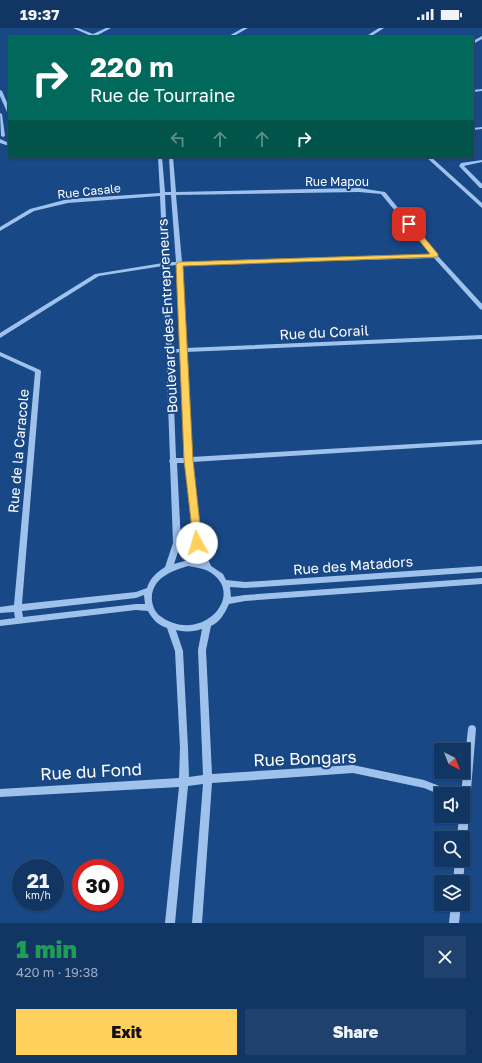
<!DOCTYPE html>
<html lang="en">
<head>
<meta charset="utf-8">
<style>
	body { margin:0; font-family:"Golos Text",sans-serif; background:#1f416d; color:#f1f3f6; height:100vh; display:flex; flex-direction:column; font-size:15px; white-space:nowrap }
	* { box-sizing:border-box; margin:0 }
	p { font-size:13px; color:#9cabbf }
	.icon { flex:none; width:22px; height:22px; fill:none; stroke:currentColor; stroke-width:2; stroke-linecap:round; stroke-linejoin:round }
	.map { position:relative; height:895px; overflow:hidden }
	.panel { display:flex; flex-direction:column; background:#123664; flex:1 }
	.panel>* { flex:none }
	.banner { position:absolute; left:8px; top:8px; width:466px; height:122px; border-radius:0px; box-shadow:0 1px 3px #0004,0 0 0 1px #315078; background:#00695c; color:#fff; overflow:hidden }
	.needle { width:26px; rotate:138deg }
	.buttons { position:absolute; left:434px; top:715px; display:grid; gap:8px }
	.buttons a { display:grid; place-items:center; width:36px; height:36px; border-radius:0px; background:#123664; box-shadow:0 1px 3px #0004,0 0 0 1px #315078; font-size:20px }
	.speed { position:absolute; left:12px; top:831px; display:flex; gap:8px; font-size:20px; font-weight:700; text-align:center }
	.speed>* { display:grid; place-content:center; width:52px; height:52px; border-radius:50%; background:#123664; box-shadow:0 1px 3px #0004,0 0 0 1px #315078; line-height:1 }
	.speed small { font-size:10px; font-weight:400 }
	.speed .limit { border:6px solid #d22; background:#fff; color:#111 }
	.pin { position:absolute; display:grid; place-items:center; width:34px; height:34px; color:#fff; margin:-17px; border-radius:8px; box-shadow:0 2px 6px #0006 }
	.me { position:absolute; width:44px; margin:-22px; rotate:354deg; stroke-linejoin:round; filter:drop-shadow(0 0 3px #0008) }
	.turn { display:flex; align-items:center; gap:14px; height:84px; padding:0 16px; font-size:18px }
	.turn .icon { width:52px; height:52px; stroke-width:2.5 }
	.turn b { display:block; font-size:28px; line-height:34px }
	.lanes { display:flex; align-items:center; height:38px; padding:0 16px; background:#0003; justify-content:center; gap:20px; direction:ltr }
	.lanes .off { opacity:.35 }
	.round { display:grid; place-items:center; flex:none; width:42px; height:42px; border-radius:0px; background:#1f416d }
	.headline { display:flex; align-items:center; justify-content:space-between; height:68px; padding:0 16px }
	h1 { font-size:24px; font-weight:800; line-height:30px; color:#1e9e55 }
	.cta { display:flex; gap:8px; margin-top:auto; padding:8px 16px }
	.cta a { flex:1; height:46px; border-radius:0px; background:#ffd05b; color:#111; font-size:16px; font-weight:800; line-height:46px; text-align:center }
	.cta a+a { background:#1f416d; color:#f1f3f6 }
	.status { display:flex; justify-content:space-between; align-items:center; height:28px; padding:0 20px; background:#123664; direction:ltr }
	.status svg { height:11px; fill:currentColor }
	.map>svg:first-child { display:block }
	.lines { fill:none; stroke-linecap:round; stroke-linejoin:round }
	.minor { fill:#9fc2ed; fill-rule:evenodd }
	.route { fill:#ffd05b; stroke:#a6873b }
	.labels { text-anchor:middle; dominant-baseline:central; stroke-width:4; stroke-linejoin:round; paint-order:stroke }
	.far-street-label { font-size:12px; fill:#fff; stroke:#184886 }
	.street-label { font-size:14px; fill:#fff; stroke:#184886 }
	.near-street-label { font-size:17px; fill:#fff; stroke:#184886 }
</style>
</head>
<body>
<div class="status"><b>19:37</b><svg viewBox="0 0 49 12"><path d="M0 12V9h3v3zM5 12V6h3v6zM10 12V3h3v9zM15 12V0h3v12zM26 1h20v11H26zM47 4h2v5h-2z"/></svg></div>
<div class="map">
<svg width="482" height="895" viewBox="0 0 482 895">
	<rect width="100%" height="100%" fill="#184886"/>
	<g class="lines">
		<path class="minor" d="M73,0H78L93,6L106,0H111L94,9H90L91,8Z
			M243,0H248L232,9H227Z
			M379,0H384L370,9H365Z
			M482,8V11L473,16V13Z
			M482,61V63L473,64V62Z
			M0,62L2,63L9,79V85L7,84L0,68Z
			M0,85L2,86L5,108L3,109L1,108Z
			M482,99V101L473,102V100Z
			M0,111L9,115V118L0,115Z
			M158,129H162L165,164H171L169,129H173L176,164L359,160L385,164L437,227L482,276V282L480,281L434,230L182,237L186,320L482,307V311L186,324L191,429L482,412V416L192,434L201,515L211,538L223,546L226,552L245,554L482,538V544L245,560L230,559L231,569L245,567L482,550V556L245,573L229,576C225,585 220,594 211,598L206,622L212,746L353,737L424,752L452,763L454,766H441V767L424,760L353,745L212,755L202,895H192L203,756L188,758L175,895H165L179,759L0,769V761L179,750L180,720L175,623L167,600C158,597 152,591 148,583L136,582L0,598V592L15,590L14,584L0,585V579L14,577L35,344L0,328V324L40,342L41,343L22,576L136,564L147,560C150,550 157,544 165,539L173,515L170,435L169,433L170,431L163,238L99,248L0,310V305L95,246L163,235L160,168L68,175L34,183L0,203V199L30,181L68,171L160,165ZM359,164L381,166L431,226L182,234L176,167ZM165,167H171L176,234H168ZM176,237L180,321H172L168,238ZM180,324L184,430H176L172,325ZM177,435H185L193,515L202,535L188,532L174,536L181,515ZM188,538C194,539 201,540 206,542C250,563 203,619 160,588C155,584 153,579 152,573C150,551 171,543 188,538ZM144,567L145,576H136L23,589L22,583L136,570ZM202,601L198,622L203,747L189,749L188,720L183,623L176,602C183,604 194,604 202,601Z
			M426,129H431L482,175V180Z
			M482,132V134L464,138L482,156V160H480L459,138L461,135Z
			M472,697L475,698L476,701L467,810L465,813L463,814V810H457L459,788H463V766H461L468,701L469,698Z
			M463,828L465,832L463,854H453L455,832H463Z
			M451,876H461L459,895H449Z"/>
	</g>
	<path class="route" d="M409,194L412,195L438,226V229L183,238L193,432L202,515L201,518H194L184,432L176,236L179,234L430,226L406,196Z"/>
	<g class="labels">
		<g class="far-street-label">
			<text x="337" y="153">Rue Mapou</text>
			<text transform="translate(89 163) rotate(-6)">Rue Casale</text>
		</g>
		<g class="street-label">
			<text transform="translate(167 288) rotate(-93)">Boulevard des Entrepreneurs</text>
			<text transform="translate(324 304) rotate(-3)">Rue du Corail</text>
			<text transform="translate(18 423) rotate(-85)">Rue de la Caracole</text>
			<text transform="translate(353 537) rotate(-4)">Rue des Matadors</text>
		</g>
		<g class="near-street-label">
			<text transform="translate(305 730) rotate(-2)">Rue Bongars</text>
			<text transform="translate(91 743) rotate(-3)">Rue du Fond</text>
		</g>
	</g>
</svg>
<div class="buttons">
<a><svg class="needle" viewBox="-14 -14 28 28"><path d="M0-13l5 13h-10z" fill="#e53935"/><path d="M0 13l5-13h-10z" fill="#9cabbf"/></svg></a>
<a><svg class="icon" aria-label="sound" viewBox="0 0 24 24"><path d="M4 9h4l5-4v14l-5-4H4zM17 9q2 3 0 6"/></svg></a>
<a><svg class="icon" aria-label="search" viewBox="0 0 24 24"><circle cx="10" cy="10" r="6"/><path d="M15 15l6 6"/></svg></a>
<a><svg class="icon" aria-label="layers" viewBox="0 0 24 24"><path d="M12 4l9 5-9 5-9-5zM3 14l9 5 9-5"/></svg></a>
</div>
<div class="speed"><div>21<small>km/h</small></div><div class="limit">30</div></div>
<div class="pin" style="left:409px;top:196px;background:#d93025"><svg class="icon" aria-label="arrive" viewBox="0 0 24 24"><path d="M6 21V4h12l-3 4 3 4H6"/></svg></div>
<svg class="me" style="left:197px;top:515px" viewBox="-20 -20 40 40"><circle r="19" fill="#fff"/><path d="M0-13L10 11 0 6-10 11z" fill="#ffd05b"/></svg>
<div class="banner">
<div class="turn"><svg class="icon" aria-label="right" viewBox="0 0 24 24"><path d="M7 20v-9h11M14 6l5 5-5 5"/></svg><div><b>220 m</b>Rue de Tourraine</div></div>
<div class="lanes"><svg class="icon off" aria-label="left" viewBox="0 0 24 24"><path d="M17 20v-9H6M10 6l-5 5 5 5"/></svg><svg class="icon off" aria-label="ahead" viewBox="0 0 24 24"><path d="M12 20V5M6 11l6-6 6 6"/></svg><svg class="icon off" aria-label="ahead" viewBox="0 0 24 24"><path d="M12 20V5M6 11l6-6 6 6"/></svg><svg class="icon" aria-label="right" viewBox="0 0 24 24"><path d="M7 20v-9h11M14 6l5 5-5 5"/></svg></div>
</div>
</div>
<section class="panel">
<div class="headline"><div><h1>1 min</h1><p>420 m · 19:38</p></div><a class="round"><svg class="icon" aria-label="close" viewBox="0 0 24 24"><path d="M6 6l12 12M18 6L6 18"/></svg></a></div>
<div class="cta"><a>Exit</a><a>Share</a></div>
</section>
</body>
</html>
